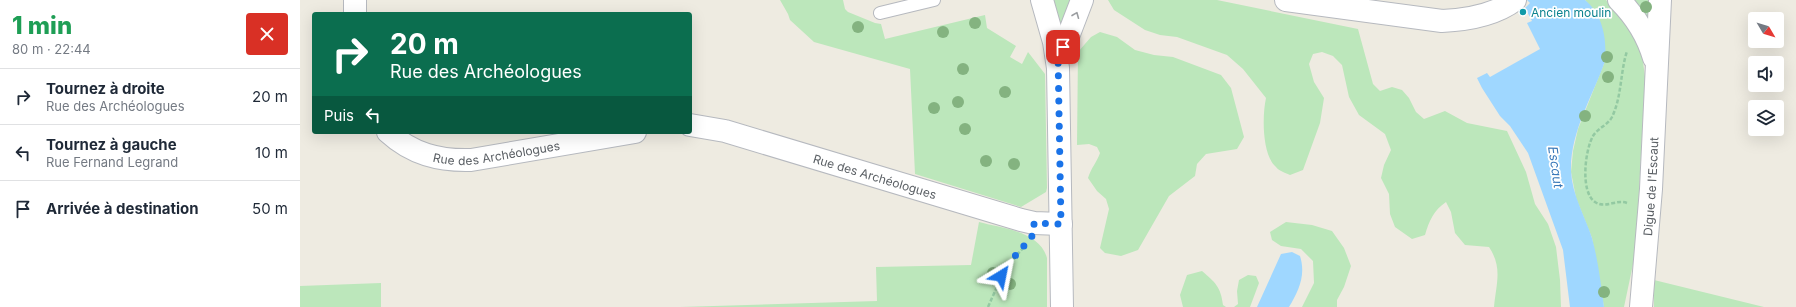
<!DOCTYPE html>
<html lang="fr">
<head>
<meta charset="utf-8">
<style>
	body { margin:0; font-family:Inter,sans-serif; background:#f6f6f7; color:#1f2937; height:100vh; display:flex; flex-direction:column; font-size:15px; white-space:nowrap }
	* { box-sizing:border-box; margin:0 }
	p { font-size:13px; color:#747a83 }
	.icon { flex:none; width:22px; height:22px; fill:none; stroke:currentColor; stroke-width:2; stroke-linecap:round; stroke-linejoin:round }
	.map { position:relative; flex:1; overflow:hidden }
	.side { display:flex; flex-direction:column; background:#fff; width:300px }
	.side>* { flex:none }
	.banner { position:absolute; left:12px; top:12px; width:380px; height:122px; border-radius:4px; box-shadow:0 4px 16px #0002; background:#0b6e4f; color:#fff; overflow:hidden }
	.needle { width:26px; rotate:128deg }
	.fabs { position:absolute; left:1448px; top:12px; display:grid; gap:8px }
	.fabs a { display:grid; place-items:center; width:36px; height:36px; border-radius:4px; background:#fff; box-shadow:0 4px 16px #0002; font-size:20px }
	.pin { position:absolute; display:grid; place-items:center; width:34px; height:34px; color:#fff; margin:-17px; border-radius:8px; box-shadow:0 2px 6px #0006 }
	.me { position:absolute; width:44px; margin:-22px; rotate:35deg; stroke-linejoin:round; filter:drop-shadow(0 0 3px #0008) }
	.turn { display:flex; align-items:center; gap:14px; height:84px; padding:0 12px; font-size:18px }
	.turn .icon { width:52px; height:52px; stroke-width:2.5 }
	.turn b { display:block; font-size:28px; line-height:34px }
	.then { display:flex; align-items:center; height:38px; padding:0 12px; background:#0003; gap:8px; font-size:15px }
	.round { display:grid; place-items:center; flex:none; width:42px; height:42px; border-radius:4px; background:#f6f6f7 }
	.summary { display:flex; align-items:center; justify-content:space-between; height:68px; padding:0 12px }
	h1 { font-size:24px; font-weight:800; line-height:30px; color:#1e9e55 }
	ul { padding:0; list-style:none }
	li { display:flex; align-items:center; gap:12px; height:56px; padding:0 12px; border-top:1px solid #e0e1e3 }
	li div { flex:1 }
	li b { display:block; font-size:15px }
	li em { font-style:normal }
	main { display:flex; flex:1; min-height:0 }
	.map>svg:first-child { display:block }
	.green { fill:#bce7bb }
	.water { fill:#9fd7ff }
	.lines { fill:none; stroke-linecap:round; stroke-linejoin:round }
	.service-casing { stroke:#b6b9bf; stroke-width:14 }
	.minor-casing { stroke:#b6b9bf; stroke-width:24 }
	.path { stroke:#93c9a2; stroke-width:2.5; stroke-dasharray:4 2; stroke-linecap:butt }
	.service { stroke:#fff; stroke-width:12 }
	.minor { stroke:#fff; stroke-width:22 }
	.tree { fill:#84b380 }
	.oneway { stroke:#9b9ea1 }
	.route { stroke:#1a73e8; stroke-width:7; stroke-dasharray:0 12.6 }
	.culture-dot { fill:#0f9aa8; stroke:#fff; stroke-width:1.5 }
	.labels { text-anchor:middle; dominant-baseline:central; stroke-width:3.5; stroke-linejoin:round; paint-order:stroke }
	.culture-label { font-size:12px; fill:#0d838f; stroke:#fff; text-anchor:start }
	.street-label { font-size:12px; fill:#595e63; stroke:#fff }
	.water-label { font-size:13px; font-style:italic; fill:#3777b8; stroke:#fff }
</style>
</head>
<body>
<main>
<section class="side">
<div class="summary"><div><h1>1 min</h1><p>80 m · 22:44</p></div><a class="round" style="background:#d93025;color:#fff"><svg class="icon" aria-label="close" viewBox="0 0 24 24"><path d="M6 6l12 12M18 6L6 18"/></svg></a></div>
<ul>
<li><svg class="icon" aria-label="right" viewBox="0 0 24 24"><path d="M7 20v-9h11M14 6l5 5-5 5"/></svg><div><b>Tournez à droite</b><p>Rue des Archéologues</p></div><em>20 m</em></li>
<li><svg class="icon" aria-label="left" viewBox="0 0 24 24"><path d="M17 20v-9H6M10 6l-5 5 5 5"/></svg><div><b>Tournez à gauche</b><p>Rue Fernand Legrand</p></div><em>10 m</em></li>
<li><svg class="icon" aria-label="arrive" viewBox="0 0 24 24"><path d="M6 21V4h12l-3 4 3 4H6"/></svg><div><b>Arrivée à destination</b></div><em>50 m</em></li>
</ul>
</section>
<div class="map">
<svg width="1496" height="307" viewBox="0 0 1496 307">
	<rect width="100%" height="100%" fill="#eeebe1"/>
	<path class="green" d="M480,0H543L545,9L548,12L575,23L581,24L585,39L685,15L687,28L716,46L710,57L722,64L728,52L745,74L747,188L746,192L721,207L615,174L610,69L514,42L490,20L488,14Z
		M749,0H775L763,33Z
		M808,0H917L1058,29L1073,84L1080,91L1092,87L1102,90L1109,98L1116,112L1124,119L1145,111L1167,123L1207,131L1226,172L1235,204L1248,224L1256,247L1260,280L1261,307H1194C1196,284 1203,268 1189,247L1165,245L1155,233L1151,212L1146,202C1134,210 1129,221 1125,235L1112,239L1095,227L1090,214L1089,194L1081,178L1084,165L1091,150L1085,134L1059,115L1049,97L1042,65L1033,56L1022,52L1013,54L1009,64L1014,82L1024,98L1020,123L1003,170L990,175C986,173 979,171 976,167C962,155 962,116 966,98L943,69L927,55L877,37L860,35L845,30L814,10Z
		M1285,0H1306L1332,29L1342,54L1345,77L1336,250L1324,307H1304L1292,238L1276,198L1271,172L1273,151L1278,129L1305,61L1299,17Z
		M1328,0H1352V22Z
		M800,32L817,37L835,50L854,55L873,57L921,75L931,88L944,137L937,149L906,154L897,164L895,176L869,196L838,250L821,256L805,253L800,248L809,209L806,199L797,191L788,178C791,168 797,162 800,153L797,147L789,144L777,145L778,52L791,37Z
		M679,222C701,228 740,231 747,258V307H380L577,301L576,267L671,265Z
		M986,222L1012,225L1032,231L1044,248L1051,266L1044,287L1037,300V307H1002L1014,283L1013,261L1001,249L981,246L972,240L970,232Z
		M902,271C915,282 921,287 923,305L926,307H883L880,295L887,275Z
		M948,275L956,276L959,283L950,307H934L938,304L937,291L939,280Z
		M1354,280L1464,307H1354Z
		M81,283V307H0V286Z"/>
	<path class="water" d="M1227,0H1285C1303,15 1307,39 1305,61C1293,96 1270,132 1271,171C1272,195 1285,216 1292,238C1298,260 1301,284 1304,307H1270L1263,250L1228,153L1210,126L1200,116L1182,88L1177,78L1187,73L1190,77L1240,49L1227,23L1232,21L1225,8L1230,3Z
		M992,252L1000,256C1006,275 999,290 989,307H957L981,254Z"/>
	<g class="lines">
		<g class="service-casing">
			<path id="service" d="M580,13L634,0"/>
		</g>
		<g class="minor-casing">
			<g id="minor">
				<path d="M742,0L754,42L758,68L762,307"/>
				<path d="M986,0L1142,21C1165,20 1195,15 1215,0"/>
				<path d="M1319,0C1336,17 1347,34 1354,58"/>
				<path d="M55,14V0"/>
				<path d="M757,56L769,34L782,0"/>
				<path id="s1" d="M390,125L425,131L721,220L734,223L761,224"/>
				<path id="s2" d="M88,132C112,154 139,161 171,160L335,132"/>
				<path id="s3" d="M1341,307L1351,189L1360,0"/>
			</g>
		</g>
		<path class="path" d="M1327,203C1316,199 1305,209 1295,202C1280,192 1285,150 1293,136C1298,128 1308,125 1312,117C1322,96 1320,73 1327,51
			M688,307C700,280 705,267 726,245"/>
		<use href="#service" class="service"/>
		<use href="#minor" class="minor"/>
	</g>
	<g class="tree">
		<circle cx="1346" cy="7" r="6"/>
		<circle cx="675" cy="23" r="6"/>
		<circle cx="558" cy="27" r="6"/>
		<circle cx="643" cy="32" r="6"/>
		<circle cx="1307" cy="57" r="6"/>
		<circle cx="663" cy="69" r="6"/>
		<circle cx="1308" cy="77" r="6"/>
		<circle cx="705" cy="92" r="6"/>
		<circle cx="658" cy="102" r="6"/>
		<circle cx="634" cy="108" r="6"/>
		<circle cx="1285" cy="116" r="6"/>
		<circle cx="665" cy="129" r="6"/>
		<circle cx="686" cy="161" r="6"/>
		<circle cx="714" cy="164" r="6"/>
		<circle cx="693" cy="273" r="6"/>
		<circle cx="710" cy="284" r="6"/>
		<circle cx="1304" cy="292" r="6"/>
	</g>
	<defs><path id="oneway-chevron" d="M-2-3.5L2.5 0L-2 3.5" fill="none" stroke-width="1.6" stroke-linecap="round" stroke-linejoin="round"/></defs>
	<use class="oneway" href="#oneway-chevron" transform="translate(776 15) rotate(-68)"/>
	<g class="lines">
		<path class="route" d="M701,276L714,257L731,238L734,232V223L761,224L758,56L763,47"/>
	</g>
	<circle class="culture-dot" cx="1223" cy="12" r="4"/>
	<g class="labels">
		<g class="culture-label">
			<text x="1231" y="12">Ancien moulin</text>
		</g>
		<g class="street-label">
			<text stroke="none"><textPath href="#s2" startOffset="116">Rue des Archéologues</textPath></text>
			<text stroke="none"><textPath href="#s1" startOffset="192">Rue des Archéologues</textPath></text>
			<text stroke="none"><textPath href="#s3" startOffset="121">Digue de l'Escaut</textPath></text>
		</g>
		<g class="water-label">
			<text transform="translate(1256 167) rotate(82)">Escaut</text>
		</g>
	</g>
</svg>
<div class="fabs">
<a><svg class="needle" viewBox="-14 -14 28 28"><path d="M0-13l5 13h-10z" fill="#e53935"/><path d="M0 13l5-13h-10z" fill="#747a83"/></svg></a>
<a><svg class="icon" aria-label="sound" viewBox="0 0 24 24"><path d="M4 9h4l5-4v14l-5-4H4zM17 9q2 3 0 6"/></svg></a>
<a><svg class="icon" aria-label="layers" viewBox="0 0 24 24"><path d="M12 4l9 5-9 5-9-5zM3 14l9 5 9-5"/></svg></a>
</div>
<div class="pin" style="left:763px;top:47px;background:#d93025"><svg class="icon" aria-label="arrive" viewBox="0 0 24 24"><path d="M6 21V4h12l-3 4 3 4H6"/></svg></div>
<svg class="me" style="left:701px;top:276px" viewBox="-20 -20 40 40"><path d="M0-17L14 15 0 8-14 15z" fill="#1a73e8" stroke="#fff" stroke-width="4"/></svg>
<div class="banner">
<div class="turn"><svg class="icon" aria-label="right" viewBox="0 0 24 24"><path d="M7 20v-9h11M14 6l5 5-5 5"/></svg><div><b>20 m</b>Rue des Archéologues</div></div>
<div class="then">Puis<svg class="icon" aria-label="left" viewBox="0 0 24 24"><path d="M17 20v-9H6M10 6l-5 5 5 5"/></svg></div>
</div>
</div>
</main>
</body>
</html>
